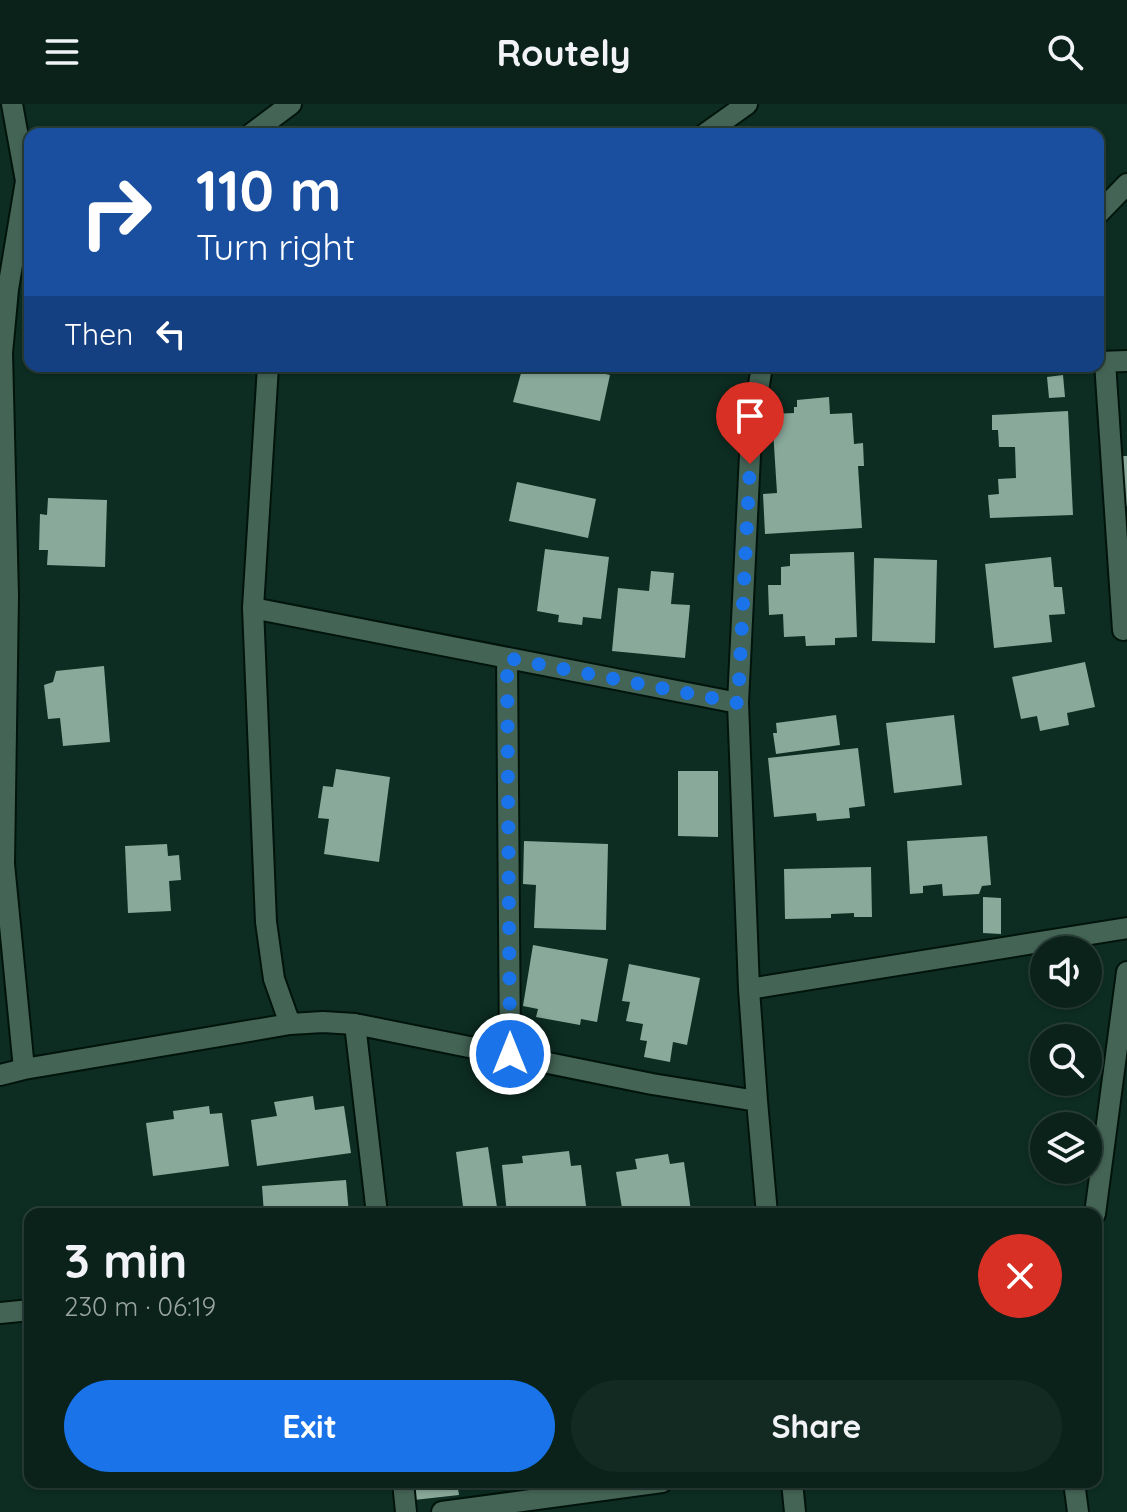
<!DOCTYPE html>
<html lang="en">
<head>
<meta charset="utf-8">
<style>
	body { margin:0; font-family:Quicksand,sans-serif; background:#132a23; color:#f1f3f6; height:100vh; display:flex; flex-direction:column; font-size:30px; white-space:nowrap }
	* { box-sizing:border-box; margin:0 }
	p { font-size:26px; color:#99a4a2 }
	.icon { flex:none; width:44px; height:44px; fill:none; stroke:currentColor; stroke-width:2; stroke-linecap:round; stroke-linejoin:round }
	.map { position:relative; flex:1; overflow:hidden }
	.panel { position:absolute; left:24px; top:1104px; width:1078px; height:280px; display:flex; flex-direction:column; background:#0a221a; border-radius:16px; box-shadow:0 2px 6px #0004,0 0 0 2px #2a3f39 }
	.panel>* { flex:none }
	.guide { position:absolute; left:24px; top:24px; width:1080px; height:244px; border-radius:16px; box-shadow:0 2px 6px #0004,0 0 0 2px #2a3f39; background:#1a4fa0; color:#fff; overflow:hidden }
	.fabs { position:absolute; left:1030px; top:832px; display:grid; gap:16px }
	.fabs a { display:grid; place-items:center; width:72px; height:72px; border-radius:50%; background:#0a221a; box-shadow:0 2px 6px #0004,0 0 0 2px #2a3f39; font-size:40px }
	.pin { position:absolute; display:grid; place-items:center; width:68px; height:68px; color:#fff; margin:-82px -34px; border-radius:50% 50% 50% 0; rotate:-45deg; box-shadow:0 0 8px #0007 }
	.pin .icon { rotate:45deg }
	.me { position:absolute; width:88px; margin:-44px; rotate:0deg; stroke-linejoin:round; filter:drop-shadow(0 0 6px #0008) }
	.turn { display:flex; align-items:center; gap:28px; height:168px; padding:0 40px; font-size:36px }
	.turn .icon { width:104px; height:104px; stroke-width:2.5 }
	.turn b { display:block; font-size:56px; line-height:68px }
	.then { display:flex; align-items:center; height:76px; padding:0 40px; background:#0003; gap:16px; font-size:30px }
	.round { display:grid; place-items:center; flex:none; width:84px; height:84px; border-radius:42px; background:#132a23 }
	.overview { display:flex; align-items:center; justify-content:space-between; height:136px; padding:0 40px }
	h1 { font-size:48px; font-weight:700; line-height:60px }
	.primary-button { display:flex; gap:16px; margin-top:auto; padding:16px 40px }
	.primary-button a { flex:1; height:92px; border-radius:48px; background:#1a73e8; color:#fff; font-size:32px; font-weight:700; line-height:92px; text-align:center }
	.primary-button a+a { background:#132a23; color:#f1f3f6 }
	header { display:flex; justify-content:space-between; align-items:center; height:104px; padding:0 40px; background:#0a221a; font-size:36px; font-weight:700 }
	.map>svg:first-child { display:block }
	.building { fill:#89a99b }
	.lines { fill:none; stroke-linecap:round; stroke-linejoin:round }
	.street-casing { stroke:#00140c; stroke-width:24 }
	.street { stroke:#446456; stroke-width:20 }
	.route { stroke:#1a73e8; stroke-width:14; stroke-dasharray:0 25.2 }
</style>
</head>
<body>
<header><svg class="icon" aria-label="menu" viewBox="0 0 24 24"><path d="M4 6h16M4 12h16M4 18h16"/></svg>Routely<svg class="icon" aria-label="search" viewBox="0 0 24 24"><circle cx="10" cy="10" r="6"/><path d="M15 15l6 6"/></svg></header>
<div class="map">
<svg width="1127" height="1408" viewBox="0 0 1127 1408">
	<rect width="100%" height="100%" fill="#0d2d22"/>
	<path class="building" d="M523,262H590L588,266L610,271L600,317L513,298Z
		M1063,271L1065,293L1049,294L1047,273Z
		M829,293L830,310L852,309L854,340L863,339L864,362H858L862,424L765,430L763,390L777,389L772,310L794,309V303H797V296Z
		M1068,307L1073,411L990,414L988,391L999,390L998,375L1016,374L1015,343H999L998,326H992V311Z
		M1121,352H1127V402H1125Z
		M517,378L596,395L588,434L509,417Z
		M48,394L107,396L105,463L47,461L48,446H39L40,410L47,411Z
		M545,445L609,453L601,515L583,513L582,521L558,518L559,511L537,507Z
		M854,448L857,533L835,534V541L806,542L805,532L784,533L783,510L769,511L768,481H781V463L790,462V450Z
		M1051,453L1054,483H1062L1065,510L1049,511L1052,538L994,544L985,460Z
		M874,454L937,456L935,539L872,537Z
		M651,467L674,469L671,500L690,501L685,554L612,547L618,484L649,487Z
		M1085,558L1095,603L1067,609L1069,621L1040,627L1037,612L1021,615L1012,573Z
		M104,562L110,638L63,642L60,614L48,615L44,581L53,578L56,567Z
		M836,611L840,641L776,650L773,629H777L776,619Z
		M954,611L962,681L894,689L886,619Z
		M858,644L865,702L849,704L850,714L817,717L816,709L774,713L768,654Z
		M336,665L390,673L379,758L324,750L329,715L318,714L323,682L333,683Z
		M678,667H718V733L678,732Z
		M987,732L991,781L982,782L979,790L943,792L942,780L923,782V789L910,790L907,737Z
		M524,737L608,740L606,826L534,824L536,781L523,780Z
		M167,740L168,752L179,751L181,776L169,777L171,807L128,809L125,742Z
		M871,763L872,813H854V809L831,810V814L785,815L784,765Z
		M983,793L1001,794V830L983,829Z
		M533,841L608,855L597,918L581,915L580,921L536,913L538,905L523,902Z
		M629,860L700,874L687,941L673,938L670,958L644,953L647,937L640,936L643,920L626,917L630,898L622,897Z
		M313,992L315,1006L344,1002L351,1049L257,1062L251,1016L277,1012L274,998Z
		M209,1002L210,1010L222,1009L229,1062L153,1072L146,1019L174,1015L173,1007Z
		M488,1043L498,1110H464L456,1048Z
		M569,1047L571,1062L581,1061L587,1110H507L502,1061L523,1059L522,1052Z
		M668,1050L670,1060L684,1058L691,1107L673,1110H623L616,1068L637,1065L635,1055Z
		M346,1076L349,1110H264L262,1082Z
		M411,1378H457L459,1391L414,1396Z"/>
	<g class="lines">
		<g class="street-casing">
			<path id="street" d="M12,0L26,77L8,185L2,249L8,492L4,760L24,965
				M251,30L291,0
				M705,30L747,0
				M1098,110L1127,80
				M1098,258L1127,257
				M1105,258L1123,526
				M268,262L253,504L266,818L274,875L290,920
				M762,262L751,330L738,599L749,885L757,997L767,1110
				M253,504L738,599
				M507,554L510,950
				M749,885L1127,824
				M355,920L377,1110
				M0,971L24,965L290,920L323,918L355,920L652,980L757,997
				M1095,1110L1127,868
				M0,1209L30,1206
				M403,1378L406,1408
				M792,1378L795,1408
				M1074,1378L1078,1408
				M442,1408L662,1378"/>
		</g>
		<use href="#street" class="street"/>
	</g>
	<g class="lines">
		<path class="route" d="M510,950L507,554L738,599L750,360"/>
	</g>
</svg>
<div class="fabs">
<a><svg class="icon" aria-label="sound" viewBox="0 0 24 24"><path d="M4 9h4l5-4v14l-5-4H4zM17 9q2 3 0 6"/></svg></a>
<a><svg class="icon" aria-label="search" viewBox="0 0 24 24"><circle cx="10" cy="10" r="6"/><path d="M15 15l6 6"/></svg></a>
<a><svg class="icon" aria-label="layers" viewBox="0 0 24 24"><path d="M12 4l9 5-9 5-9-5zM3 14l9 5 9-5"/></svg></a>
</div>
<div class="pin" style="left:750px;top:360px;background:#d93025"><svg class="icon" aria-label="arrive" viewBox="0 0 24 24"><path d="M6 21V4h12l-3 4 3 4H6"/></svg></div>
<svg class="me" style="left:510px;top:950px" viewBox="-20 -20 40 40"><circle r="17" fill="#1a73e8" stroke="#fff" stroke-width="3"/><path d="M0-11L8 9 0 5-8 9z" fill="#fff"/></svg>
<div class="guide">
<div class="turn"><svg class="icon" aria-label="right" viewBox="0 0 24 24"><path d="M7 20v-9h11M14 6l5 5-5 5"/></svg><div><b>110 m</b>Turn right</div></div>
<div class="then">Then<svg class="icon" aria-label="left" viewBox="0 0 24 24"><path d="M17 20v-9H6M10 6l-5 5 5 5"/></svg></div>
</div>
<section class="panel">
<div class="overview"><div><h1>3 min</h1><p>230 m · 06:19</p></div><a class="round" style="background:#d93025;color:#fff"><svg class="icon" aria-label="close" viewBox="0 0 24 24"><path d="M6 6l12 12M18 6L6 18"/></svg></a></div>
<div class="primary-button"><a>Exit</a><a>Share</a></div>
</section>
</div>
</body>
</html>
